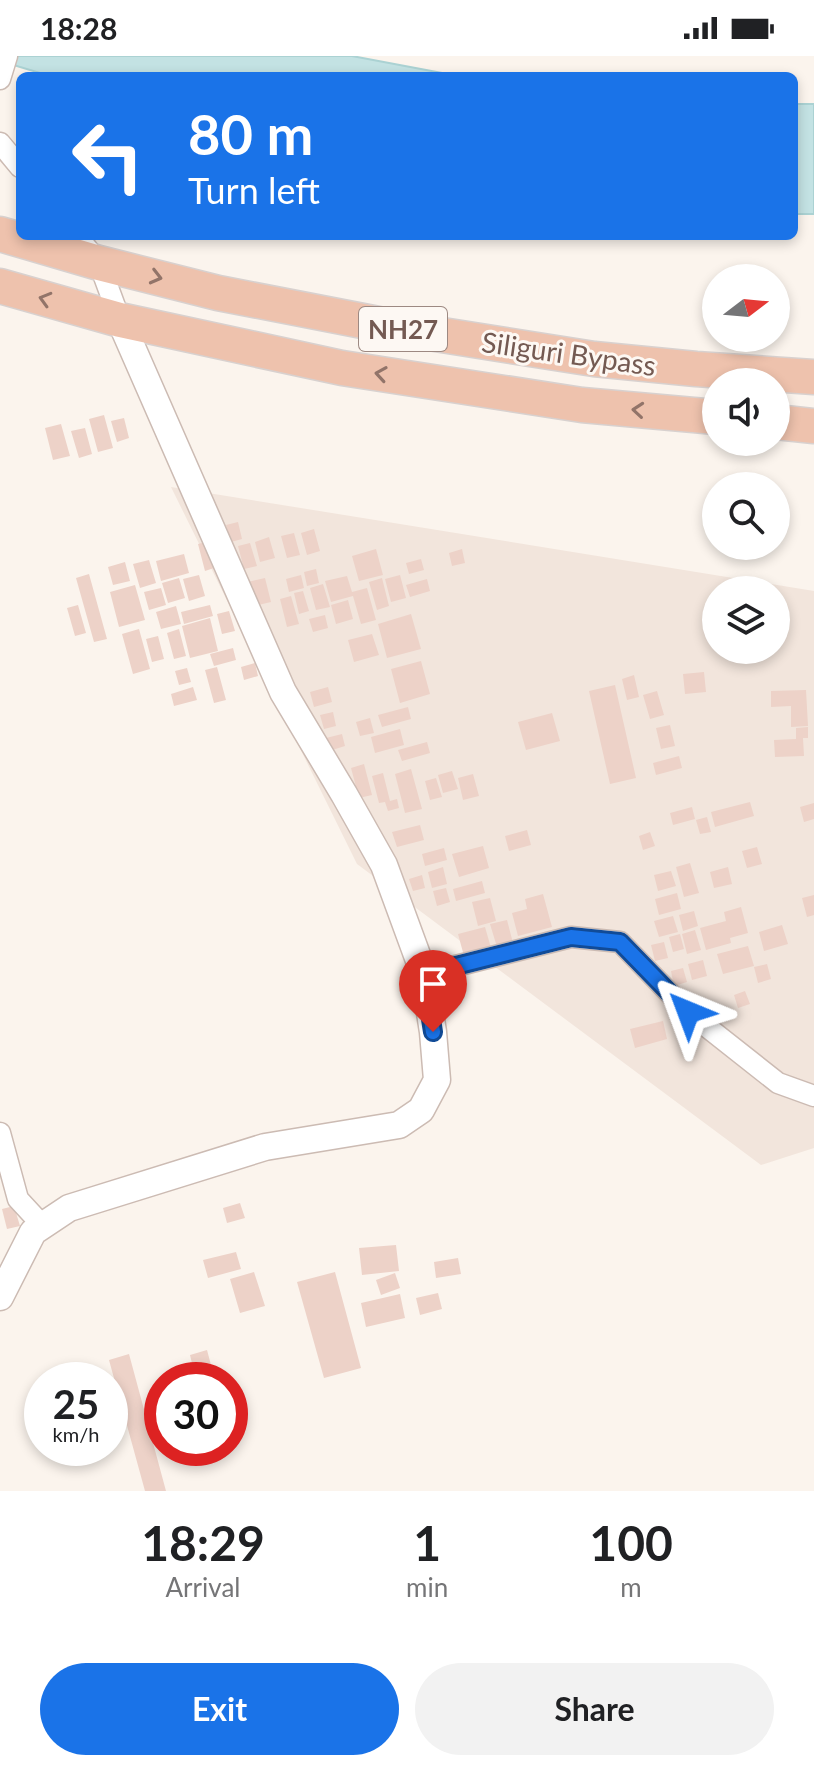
<!DOCTYPE html>
<html lang="en">
<head>
<meta charset="utf-8">
<style>
	body { margin:0; font-family:Lato,sans-serif; background:#f2f2f2; color:#202124; height:100vh; display:flex; flex-direction:column; font-size:30px; white-space:nowrap }
	* { box-sizing:border-box; margin:0 }
	p { font-size:26px; color:#757577 }
	.icon { flex:none; width:44px; height:44px; fill:none; stroke:currentColor; stroke-width:2; stroke-linecap:round; stroke-linejoin:round }
	.map { position:relative; height:1435px; overflow:hidden }
	.details { display:flex; flex-direction:column; background:#fff; flex:1 }
	.details>* { flex:none }
	.guide { position:absolute; left:16px; top:16px; width:782px; height:168px; border-radius:12px; box-shadow:0 4px 12px #0003; background:#1a73e8; color:#fff; overflow:hidden }
	.needle { width:52px; rotate:74deg }
	.buttons { position:absolute; left:702px; top:208px; display:grid; gap:16px }
	.buttons a { display:grid; place-items:center; width:88px; height:88px; border-radius:50%; background:#fff; box-shadow:0 4px 12px #0003; font-size:40px }
	.speed { position:absolute; left:24px; top:1306px; display:flex; gap:16px; font-size:40px; font-weight:700; text-align:center }
	.speed>* { display:grid; place-content:center; width:104px; height:104px; border-radius:50%; background:#fff; box-shadow:0 4px 12px #0003; line-height:1 }
	.speed small { font-size:20px; font-weight:400 }
	.speed .limit { border:12px solid #d22; background:#fff; color:#111 }
	.pin { position:absolute; display:grid; place-items:center; width:68px; height:68px; color:#fff; margin:-82px -34px; border-radius:50% 50% 50% 0; rotate:-45deg; box-shadow:0 0 8px #0007 }
	.pin .icon { rotate:45deg }
	.me { position:absolute; width:88px; margin:-44px; rotate:316deg; stroke-linejoin:round; filter:drop-shadow(0 0 6px #0008) }
	.turn { display:flex; align-items:center; gap:28px; height:168px; padding:0 40px; font-size:36px }
	.turn .icon { width:104px; height:104px; stroke-width:2.5 }
	.turn b { display:block; font-size:56px; line-height:68px }
	.eta { display:flex; justify-content:space-evenly; align-items:center; height:136px; text-align:center }
	.eta b { font-size:48px; font-weight:700; line-height:56px }
	.action { display:flex; gap:16px; margin-top:auto; padding:16px 40px }
	.action a { flex:1; height:92px; border-radius:48px; background:#1a73e8; color:#fff; font-size:32px; font-weight:700; line-height:92px; text-align:center }
	.action a+a { background:#f2f2f2; color:#202124 }
	.status { display:flex; justify-content:space-between; align-items:center; height:56px; padding:0 40px; background:#fff; direction:ltr }
	.status svg { height:22px; fill:currentColor }
	.map>svg:first-child { display:block }
	.residential { fill:#f2e5dc; fill-rule:evenodd }
	.water { fill:#c3e2e3; stroke:#abd2d3; stroke-width:2 }
	.building { fill:#edd2c8 }
	.lines { fill:none; stroke-linecap:round; stroke-linejoin:round }
	.minor-casing { stroke:#ccbbb3; stroke-width:23 }
	.tertiary-casing { stroke:#ccbbb3; stroke-width:29 }
	.trunk-casing { stroke:#d8d1cf; stroke-width:37 }
	.minor { stroke:#fff; stroke-width:20 }
	.tertiary { stroke:#fff; stroke-width:26 }
	.trunk { stroke:#eec2ad; stroke-width:34 }
	.oneway { stroke:#927469 }
	.route-casing { stroke:#114b97; stroke-width:20 }
	.route { stroke:#1a73e8; stroke-width:14 }
	.labels { text-anchor:middle; dominant-baseline:central; stroke-width:6; stroke-linejoin:round; paint-order:stroke }
	.shield { fill:#fdf8f3; stroke:#9d8982; stroke-width:2 }
	.shield-label { font-size:26px; font-weight:bold; fill:#745a52 }
	.street-label { font-size:28px; fill:#745a52; stroke:#fdf8f3 }
</style>
</head>
<body>
<div class="status"><b>18:28</b><svg viewBox="0 0 49 12"><path d="M0 12V9h3v3zM5 12V6h3v6zM10 12V3h3v9zM15 12V0h3v12zM26 1h20v11H26zM47 4h2v5h-2z"/></svg></div>
<div class="map">
<svg width="814" height="1435" viewBox="0 0 814 1435">
	<rect width="100%" height="100%" fill="#fbf4ed"/>
	<path class="residential" d="M171,431L814,535V1092L761,1109L357,808ZM716,534H776V594H716Z"/>
	<path class="water" d="M0,0H352L458,20H50L0,5Z
		M794,48H814V158H794Z"/>
	<path class="building" d="M104,359L113,392L98,396L89,363Z
		M124,362L129,382L117,386L111,365Z
		M61,368L70,400L53,404L45,372Z
		M85,372L92,398L79,402L71,375Z
		M238,466L242,483L231,486L226,469Z
		M314,473L320,495L307,499L301,477Z
		M294,477L300,499L287,502L281,480Z
		M269,481L275,502L260,506L255,486Z
		M209,485L217,511L205,515L198,488Z
		M250,487L257,510L244,513L238,490Z
		M376,493L383,519L359,525L352,500Z
		M462,493L465,507L452,510L449,497Z
		M184,498L189,517L161,525L156,505Z
		M421,503L424,514L409,518L406,507Z
		M149,504L156,527L140,532L133,508Z
		M125,506L130,525L113,529L108,511Z
		M316,513L319,527L307,530L304,516Z
		M89,518L107,583L94,586L76,522Z
		M199,519L205,540L189,545L183,523Z
		M301,519L304,532L289,536L286,523Z
		M400,519L406,542L391,546L385,523Z
		M347,520L352,536L367,532L376,564L361,568L353,540L331,546L325,525Z
		M179,522L185,542L168,547L162,527Z
		M265,522L271,546L254,550L248,526Z
		M382,522L389,550L377,554L369,526Z
		M427,523L430,535L410,541L406,529Z
		M323,528L330,551L316,554L310,532Z
		M135,529L145,564L119,571L110,536Z
		M161,532L166,549L149,554L144,536Z
		M303,535L309,555L299,558L294,537Z
		M291,540L299,568L287,571L280,543Z
		M348,544L353,563L336,568L331,549Z
		M78,549L86,577L75,580L67,552Z
		M210,549L213,560L184,568L181,556Z
		M176,550L181,568L161,573L156,556Z
		M229,555L235,575L222,578L217,558Z
		M411,558L421,593L387,602L378,568Z
		M325,559L328,572L313,576L309,563Z
		M210,562L218,595L190,602L182,570Z
		M139,573L150,613L133,618L122,578Z
		M179,573L186,600L174,603L167,577Z
		M372,578L379,599L354,606L348,584Z
		M158,580L164,603L152,606L146,583Z
		M233,592L236,604L214,610L210,598Z
		M421,605L430,638L400,647L391,613Z
		M255,607L258,620L244,624L241,611Z
		M217,611L226,644L214,647L205,614Z
		M187,612L191,626L179,629L175,615Z
		M704,616L706,636L685,638L683,618Z
		M634,619L639,641L627,644L622,623Z
		M615,629L636,722L610,728L589,635Z
		M193,631L197,644L174,650L171,638Z
		M328,631L332,646L314,651L310,636Z
		M806,634L808,670L791,671V650L771,651V635Z
		M657,635L664,659L650,663L643,639Z
		M408,651L411,663L382,671L378,659Z
		M333,656L336,670L324,673L320,659Z
		M552,657L560,685L526,694L518,666Z
		M370,662L374,677L360,680L356,666Z
		M670,669L675,690L661,693L656,672Z
		M808,671V682H803L804,700L775,701L774,684L796,683V672Z
		M400,673L404,689L375,697L371,681Z
		M342,678L345,690L329,695L326,682Z
		M427,686L430,697L402,705L398,694Z
		M679,700L682,712L656,719L653,707Z
		M364,708L372,739L359,742L351,712Z
		M411,713L422,753L405,757L395,718Z
		M452,715L458,733L443,737L438,719Z
		M383,717L390,745L397,743L399,752L388,755L385,746L379,747L372,720Z
		M473,718L479,740L463,744L458,722Z
		M436,722L442,741L430,744L425,725Z
		M750,746L754,760L715,771L711,756Z
		M814,747V763L804,766L800,751Z
		M692,751L695,763L673,769L670,757Z
		M707,761L711,776L700,778L696,764Z
		M420,769L424,784L397,791L392,776Z
		M527,774L531,789L509,795L505,780Z
		M650,776L655,790L643,794L639,780Z
		M483,790L489,812L459,821L452,798Z
		M757,791L762,808L747,812L742,795Z
		M444,792L447,804L425,810L422,798Z
		M690,807L699,837L684,841L676,811Z
		M443,811L447,828L432,832L428,816Z
		M728,811L732,828L714,832L710,816Z
		M671,815L676,830L658,835L654,819Z
		M422,819L425,832L413,835L409,823Z
		M482,825L485,837L456,845L453,833Z
		M446,832L450,846L437,850L433,835Z
		M677,837L681,853L659,859L655,843Z
		M543,838L552,871L518,880L512,857L527,853L525,843Z
		M814,839V859L807,861L802,842Z
		M490,842L496,865L478,870L472,846Z
		M741,851L748,877L730,882L731,887L706,894L700,872L726,865L724,856Z
		M694,855L698,870L683,875L679,859Z
		M673,860L678,876L659,881L654,865Z
		M507,864L513,887L497,891L490,868Z
		M782,869L788,888L764,895L759,876Z
		M485,871L491,892L464,900L458,878Z
		M695,874L701,894L687,898L682,878Z
		M680,878L684,893L673,896L669,881Z
		M664,886L668,902L655,905L651,889Z
		M748,890L754,910L723,918L717,898Z
		M703,904L707,920L692,924L688,908Z
		M767,908L771,923L758,927L754,911Z
		M683,912L687,926L674,930L671,915Z
		M745,935L750,948L738,952L734,939Z
		M663,965L667,983L635,992L630,973Z
		M240,1147L245,1162L227,1167L223,1152Z
		M14,1150L20,1170L7,1173L2,1153Z
		M396,1189L399,1215L362,1219L359,1192Z
		M236,1196L241,1213L208,1222L203,1204Z
		M458,1202L461,1218L436,1222L434,1206Z
		M254,1216L265,1250L240,1257L230,1223Z
		M335,1216L361,1312L324,1322L297,1226Z
		M395,1217L400,1232L381,1239L376,1224Z
		M438,1237L442,1253L420,1259L416,1242Z
		M400,1238L405,1262L366,1271L361,1247Z
		M207,1294L215,1324H196L190,1299Z
		M129,1298L166,1435H145L109,1304Z"/>
	<g class="lines">
		<g class="minor-casing">
			<path id="minor" d="M0,23L7,0
				M0,87L20,111
				M77,180L99,207L120,264
				M424,918L571,881L620,886L688,956L778,1027L814,1040
				M0,1077L18,1143L42,1169"/>
		</g>
		<g class="tertiary-casing">
			<path id="tertiary" d="M0,1241L33,1176L69,1152L265,1091L399,1069L421,1054L437,1024L433,976L424,918L384,809L344,738L283,636L120,264"/>
		</g>
		<g class="trunk-casing">
			<path id="trunk" d="M0,178L99,207L218,237L404,273L594,303L696,313L814,321
				M0,230L120,264L342,312L582,349L716,361
				M776,366L814,370"/>
		</g>
		<use href="#minor" class="minor"/>
		<use href="#tertiary" class="tertiary"/>
		<use href="#trunk" class="trunk"/>
	</g>
	<defs><path id="oneway-chevron" d="M-2-3.5L2.5 0L-2 3.5" fill="none" stroke-width="1.6" stroke-linecap="round" stroke-linejoin="round" transform="scale(2)"/></defs>
	<g class="oneway">
		<use href="#oneway-chevron" transform="translate(156 221) rotate(14)"/>
		<use href="#oneway-chevron" transform="translate(45 243) rotate(-164)"/>
		<use href="#oneway-chevron" transform="translate(381 318) rotate(-171)"/>
		<use href="#oneway-chevron" transform="translate(638 354) rotate(-175)"/>
	</g>
	<g class="lines">
		<g class="route-casing">
			<path id="route" d="M433,976L424,918L571,881L620,886L688,956"/>
		</g>
		<use href="#route" class="route"/>
	</g>
	<g class="labels">
		<rect class="shield" x="359" y="251" width="88" height="44" rx="6"/>
		<g class="shield-label">
			<text x="403" y="273">NH27</text>
		</g>
		<g class="street-label">
			<text transform="translate(569 297) rotate(8)">Siliguri Bypass</text>
		</g>
	</g>
</svg>
<div class="buttons">
<a><svg class="needle" viewBox="-14 -14 28 28"><path d="M0-13l5 13h-10z" fill="#e53935"/><path d="M0 13l5-13h-10z" fill="#757577"/></svg></a>
<a><svg class="icon" aria-label="sound" viewBox="0 0 24 24"><path d="M4 9h4l5-4v14l-5-4H4zM17 9q2 3 0 6"/></svg></a>
<a><svg class="icon" aria-label="search" viewBox="0 0 24 24"><circle cx="10" cy="10" r="6"/><path d="M15 15l6 6"/></svg></a>
<a><svg class="icon" aria-label="layers" viewBox="0 0 24 24"><path d="M12 4l9 5-9 5-9-5zM3 14l9 5 9-5"/></svg></a>
</div>
<div class="speed"><div>25<small>km/h</small></div><div class="limit">30</div></div>
<div class="pin" style="left:433px;top:976px;background:#d93025"><svg class="icon" aria-label="arrive" viewBox="0 0 24 24"><path d="M6 21V4h12l-3 4 3 4H6"/></svg></div>
<svg class="me" style="left:688px;top:956px" viewBox="-20 -20 40 40"><path d="M0-17L14 15 0 8-14 15z" fill="#1a73e8" stroke="#fff" stroke-width="4"/></svg>
<div class="guide">
<div class="turn"><svg class="icon" aria-label="left" viewBox="0 0 24 24"><path d="M17 20v-9H6M10 6l-5 5 5 5"/></svg><div><b>80 m</b>Turn left</div></div>
</div>
</div>
<section class="details">
<div class="eta">
<div><b>18:29</b><p>Arrival</p></div>
<div><b>1</b><p>min</p></div>
<div><b>100</b><p>m</p></div>
</div>
<div class="action"><a>Exit</a><a>Share</a></div>
</section>
</body>
</html>
